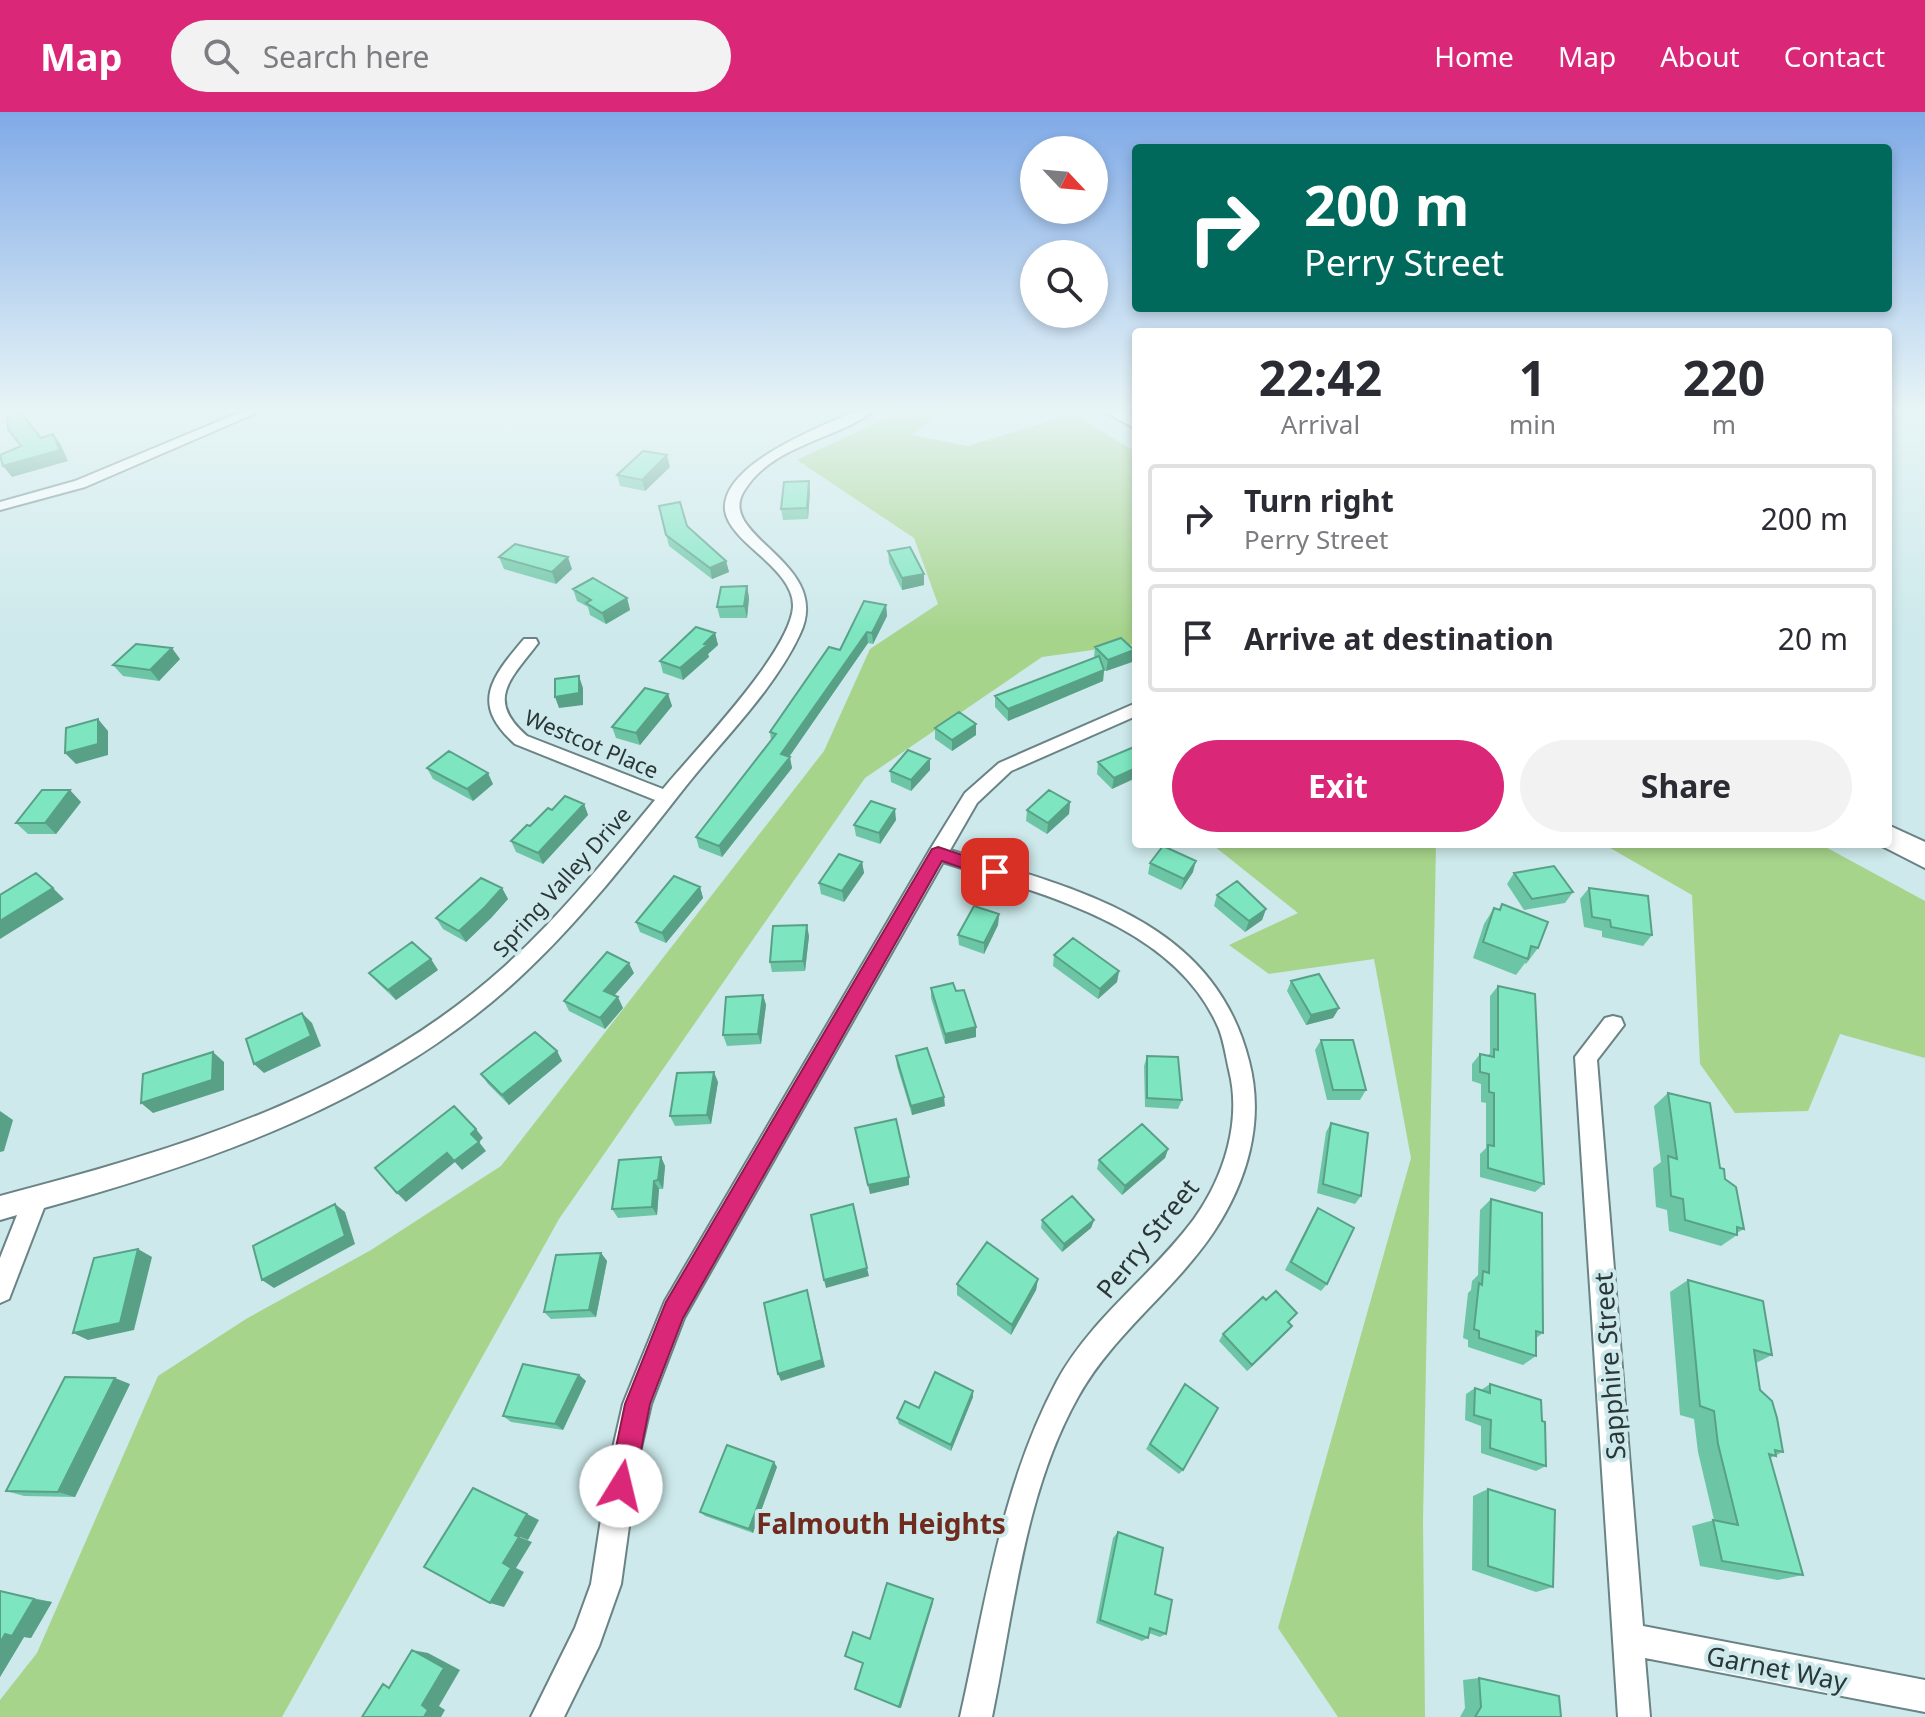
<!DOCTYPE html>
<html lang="en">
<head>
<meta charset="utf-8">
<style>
	body { margin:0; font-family:"Noto Sans",sans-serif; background:#f2f2f3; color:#2b2b33; height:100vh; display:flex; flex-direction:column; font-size:30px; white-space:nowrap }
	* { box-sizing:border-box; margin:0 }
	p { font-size:26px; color:#7c7c81 }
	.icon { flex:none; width:44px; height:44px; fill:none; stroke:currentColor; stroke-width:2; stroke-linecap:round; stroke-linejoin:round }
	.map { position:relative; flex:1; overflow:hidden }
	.details { position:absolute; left:1132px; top:216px; width:760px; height:520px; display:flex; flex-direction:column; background:#fff; border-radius:8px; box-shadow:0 4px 12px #0003 }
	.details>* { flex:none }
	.banner { position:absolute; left:1132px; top:32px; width:760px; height:168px; border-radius:8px; box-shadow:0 4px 12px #0003; background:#00695c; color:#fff; overflow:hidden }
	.needle { width:52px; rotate:116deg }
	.buttons { position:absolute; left:1020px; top:24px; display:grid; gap:16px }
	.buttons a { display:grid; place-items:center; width:88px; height:88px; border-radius:50%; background:#fff; box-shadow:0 4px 12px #0003; font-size:40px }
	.pin { position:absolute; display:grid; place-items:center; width:68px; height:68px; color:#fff; margin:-34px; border-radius:16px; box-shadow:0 4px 12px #0006 }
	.me { position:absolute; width:88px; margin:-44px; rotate:9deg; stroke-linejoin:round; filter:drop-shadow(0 0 6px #0008) }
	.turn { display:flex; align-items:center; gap:28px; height:168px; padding:0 40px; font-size:36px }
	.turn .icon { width:104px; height:104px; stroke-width:2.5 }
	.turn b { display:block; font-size:56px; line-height:68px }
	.eta { display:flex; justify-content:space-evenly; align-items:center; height:136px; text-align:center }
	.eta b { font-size:48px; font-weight:700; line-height:56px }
	.button { display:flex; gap:16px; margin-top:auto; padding:16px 40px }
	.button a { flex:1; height:92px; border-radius:48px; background:#db2777; color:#fff; font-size:32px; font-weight:700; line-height:92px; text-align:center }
	.button a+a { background:#f2f2f3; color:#2b2b33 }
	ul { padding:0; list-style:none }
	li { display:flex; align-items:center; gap:24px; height:108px; margin:0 16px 12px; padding:0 24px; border:4px solid #e1e1e2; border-radius:8px }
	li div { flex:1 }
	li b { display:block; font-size:30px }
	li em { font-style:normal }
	header { display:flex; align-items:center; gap:48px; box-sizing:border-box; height:112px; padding:0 40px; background:#db2777; color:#fff }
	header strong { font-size:38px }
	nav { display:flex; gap:44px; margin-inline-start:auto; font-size:28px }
	.search { width:560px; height:72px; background:#f2f2f3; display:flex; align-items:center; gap:20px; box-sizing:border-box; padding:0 28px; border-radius:44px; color:#7c7c81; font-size:30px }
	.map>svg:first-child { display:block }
	.green { fill:#a6d48b }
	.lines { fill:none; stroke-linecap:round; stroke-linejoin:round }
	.street-casing { stroke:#6a8385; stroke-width:4 }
	.primary-casing { stroke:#6a8385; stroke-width:4 }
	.street { fill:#fff; fill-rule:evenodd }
	.primary { fill:#fff; fill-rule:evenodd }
	.wall { fill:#6cc6a6 }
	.shaded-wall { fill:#58a187 }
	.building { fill:#7de6c1; stroke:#58a187; stroke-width:2 }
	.route { fill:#db2777; stroke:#8e194d; stroke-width:2 }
	.labels { text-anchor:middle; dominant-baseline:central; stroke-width:8; stroke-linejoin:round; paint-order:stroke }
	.street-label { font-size:22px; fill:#2b3637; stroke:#cde9eb }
	.near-street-label { font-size:26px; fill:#2b3637; stroke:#cde9eb }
	.near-neighbourhood-label { font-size:28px; font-weight:bold; fill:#6f2b1e; stroke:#cde9eb }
</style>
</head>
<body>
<header>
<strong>Map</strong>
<div class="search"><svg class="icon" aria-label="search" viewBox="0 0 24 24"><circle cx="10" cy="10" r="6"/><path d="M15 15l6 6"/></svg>Search here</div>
<nav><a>Home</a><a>Map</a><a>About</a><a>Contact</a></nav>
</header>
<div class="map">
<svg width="1925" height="1605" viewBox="0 0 1925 1605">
	<rect width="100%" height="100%" fill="#cde9eb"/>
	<path class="green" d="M907,297L944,298L911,323L968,334L1073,302L1136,340V532L1042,545L865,666L559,1107L282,1605H0V1588L37,1541L158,1264L246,1207L371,1138L501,1054L824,639L870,537L938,492L914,426L797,348Z
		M1180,732H1436L1423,1409L1425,1605H1338L1278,1516L1411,1046L1374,847L1269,862L1229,833L1298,801L1214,734Z
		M1595,732H1820L1925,789V946L1840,922L1808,999L1735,1001L1700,952L1692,783L1605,733Z"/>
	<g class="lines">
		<g class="street-casing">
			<path id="street" d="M248,297H265L85,375L0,398V390L75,369Z
				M860,297H876C840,327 772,332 744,379C715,425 834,450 800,522C774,578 724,626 686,674C633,741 581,809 518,867C387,988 214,1049 44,1096L9,1187L0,1191V1146L17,1103L0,1108V1084C180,1037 363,982 504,855C560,804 607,746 655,688L515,632C470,592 491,566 524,527H536L538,531C512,566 484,587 527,624L663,677C694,639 790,541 793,495C794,475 776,458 762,445C750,434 727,416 725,398C721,351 825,313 860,297Z
				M1136,591V604L1011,659L977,691L950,738C1074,777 1213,806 1249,949C1265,1010 1247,1070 1213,1121C1173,1180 1113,1222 1078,1285C1024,1381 1014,1498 992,1605H960C986,1490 1001,1374 1057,1269C1091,1206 1152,1164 1194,1107C1224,1065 1242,1009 1229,958C1226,945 1224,930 1219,917C1175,812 1040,782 943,750L684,1206L651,1292L638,1349L621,1472L599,1534L564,1605H531L575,1516L591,1472L610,1349L623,1292L665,1189L931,736L965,681L999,651Z
				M1613,904L1621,906L1624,913L1597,948L1643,1514L1925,1568V1600L1645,1546L1650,1605H1618L1575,945L1605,906Z"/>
		</g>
		<g class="primary-casing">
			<path id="primary" d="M1100,297H1125L1136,303V317Z
				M1888,713L1925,730V756L1878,732H1888Z"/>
		</g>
		<use href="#street" class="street"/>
		<use href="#primary" class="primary"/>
	</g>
	<path class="wall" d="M670,355L645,379L620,374L617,363Z
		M810,380L808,407L783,408L781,397Z
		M659,394L687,414L726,449L729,460L712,467L669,434Z
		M888,439L924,462V473L902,478L889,451Z
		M499,445L572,457L556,472L504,457Z
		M747,474L749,486L747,506H720L717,495Z
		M573,477L627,486L630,498L606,512L590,503L588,495L577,489Z
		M886,493L887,504L873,532L868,531L789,644L792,656L722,745L699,736L696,725L771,628L770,620L840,538Z
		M715,521L718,533L708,542L709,545L683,568L663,561L660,549Z
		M1095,535L1134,538L1132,550L1106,559L1104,557L1103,569L1008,609L995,595V584L1094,546Z
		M180,547L159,569L123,564L113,553Z
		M668,582L672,594L640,633L616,626L612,615Z
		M976,612V623L952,639L935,627V616Z
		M1134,635L1112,677L1097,662L1098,650Z
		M427,656L493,672L473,689L433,667Z
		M930,658L911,679L891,670L890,659Z
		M81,690L56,722H28L16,711Z
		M1070,690L1069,702L1047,722L1026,709L1027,698Z
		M584,692L588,703L543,752L516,740L511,729L552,698Z
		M896,708L880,732L856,724L854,713Z
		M862,750L864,761L844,790L821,782L819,771Z
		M1150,751L1193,760L1181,778L1148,762Z
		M1514,761L1573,780L1565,791L1524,798L1507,772Z
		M700,775L703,786L666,831L640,820L636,810Z
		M502,776L508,787L491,806L466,830L443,817L436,806Z
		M1589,776L1652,823L1643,834L1602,825V819L1584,815L1580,787Z
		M1217,783L1266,797L1262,808L1245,820L1214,794Z
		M1502,792L1538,836L1526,852L1525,851L1516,863L1473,846L1484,812L1494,796L1499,798Z
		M999,802L998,813L984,842L959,833L958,823Z
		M809,824L805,859L772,860L770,850Z
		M1054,843L1119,859L1117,870L1098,887L1053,854Z
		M438,858L396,888L378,871L369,861Z
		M634,861L614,884L623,896L605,917L569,899L564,889Z
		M1291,869L1339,896L1333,906L1306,913L1287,879Z
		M1498,874L1544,1072L1535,1080L1480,1065V1042L1486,1036V991L1481,990V972L1472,969V952L1480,942L1488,944L1490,941V884Z
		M931,876L976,925L945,932L931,886Z
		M763,883L766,893L761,932L727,934L723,923Z
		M1321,928L1366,978L1360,988H1327L1315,938Z
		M557,939L562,949L509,993L488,972L481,962Z
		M896,944L945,994L912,1003L897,954Z
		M1147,944L1182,988L1178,997L1145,995L1144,954Z
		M718,970L711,1012L675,1014L670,1004Z
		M1668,981L1720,1056L1744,1117L1737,1121V1123L1721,1134L1669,1119L1667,1098L1656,1095L1653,1056L1661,1050L1654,994Z
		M1331,1011L1361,1084L1355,1092L1317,1081L1326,1020Z
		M1168,1037L1165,1046L1122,1083L1097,1057L1099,1048Z
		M661,1045L665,1054L663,1077H659L657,1103L618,1106L612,1097Z
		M1491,1087L1543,1221L1536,1226V1244L1523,1253L1468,1235V1228L1463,1226L1468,1181L1471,1178L1472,1169L1478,1163L1480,1098Z
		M1318,1096L1327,1172L1321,1179L1285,1158L1313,1104Z
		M1042,1108H1094L1091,1116L1062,1140L1041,1116Z
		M601,1141L607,1149L596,1205L551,1207L544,1200Z
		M1038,1167L1036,1178L1011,1223L957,1183V1172Z
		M1688,1168L1772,1243L1756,1251L1760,1278L1783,1340L1770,1346L1803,1463L1778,1468L1700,1454L1692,1414L1714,1408L1698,1340L1694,1307L1680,1303L1670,1180Z
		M1289,1211L1292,1214L1286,1221L1247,1259L1219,1229L1223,1222Z
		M579,1263L586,1269L563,1318L511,1310L503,1304Z
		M130,1272L75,1385L24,1384L6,1379Z
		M1185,1272L1183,1358L1179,1362L1146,1337Z
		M1490,1272L1542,1309L1546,1354L1536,1359L1481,1341V1314L1465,1308L1466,1282L1475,1276L1481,1278Z
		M973,1279V1285L951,1339L899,1312L897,1306L919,1296Z
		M777,1355L753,1421L705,1404L700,1400Z
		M1488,1377L1553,1475L1536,1480L1472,1458L1473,1384Z
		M1118,1420L1155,1482L1166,1522L1160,1525L1149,1521L1148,1526L1142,1529L1096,1511L1113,1426Z
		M0,1479L52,1490L31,1526L24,1525L0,1565Z
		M1479,1566L1561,1605H1460L1465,1596L1463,1568Z"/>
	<path class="shaded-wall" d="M53,322L61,333L68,349L12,365L3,354Z
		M667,343L670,355L645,379L642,368Z
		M809,369L810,380L808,407L807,396Z
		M568,445L572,457L556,472L552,460Z
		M726,449L729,460L712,467L710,456Z
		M924,462V473L902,478V466Z
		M747,474L749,486L747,506L744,494Z
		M627,486L630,498L606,512L602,501Z
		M886,493L887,504L873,532L872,521Z
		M867,520L868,531L787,648L790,645L792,656L722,745L719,734L781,642Z
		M715,521L718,533L708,542L709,545L683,568L680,556Z
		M172,536L180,547L159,569L150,558Z
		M1134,538L1132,550L1106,559L1108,548Z
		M1104,558L1103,569L1008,609V597Z
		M579,564L583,576V593L559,596L555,585Z
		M668,582L672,594L640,633L636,621Z
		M98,607L108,619V643L76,652L65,641Z
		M976,612V623L952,639V628Z
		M930,647V658L911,679V668Z
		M1136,656V666L1112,677L1114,666Z
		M488,661L493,672L473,689L467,677Z
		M70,678L81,690L56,722L45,711Z
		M1070,690L1069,702L1047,722L1048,711Z
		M584,692L588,703L543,752L538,741Z
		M895,697L896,708L880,732L879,721Z
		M1196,749L1193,760L1181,778L1184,767Z
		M862,750L864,761L844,790L842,779Z
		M700,775L703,786L666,831L662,821Z
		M53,776L64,787L0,827V809Z
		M502,776L508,787L491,806L466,830L459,819Z
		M1266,797L1262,808L1245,820L1249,809Z
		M999,802L998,813L984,842V831Z
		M807,813L809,824L805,859L803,849Z
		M431,847L438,858L396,888L388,878Z
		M629,851L634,861L609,889L604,879Z
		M1119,859L1117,870L1098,887L1100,877Z
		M763,883L766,893L761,932L758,922Z
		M618,885L623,896L605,917L600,906Z
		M1339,896L1333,906L1306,913L1311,903Z
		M302,901L312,911L321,934L264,961L254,952Z
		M976,915V925L945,932V922Z
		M557,939L562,949L509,993L502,983Z
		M213,940L224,950V978L153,1001L141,991Z
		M714,960L718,970L711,1012L707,1003Z
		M944,985L945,994L912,1003L911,994Z
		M0,999L13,1008L4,1039L0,1040Z
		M476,1017L483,1026L479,1030L486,1039L462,1058L454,1049L471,1022Z
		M1168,1037L1165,1046L1122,1083L1125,1074Z
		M447,1041L455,1050L406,1090L397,1081Z
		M661,1045L665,1054L663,1077L658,1068Z
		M909,1065V1073L870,1082L868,1073Z
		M654,1069L659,1077L657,1103L652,1095Z
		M335,1092L345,1100L355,1132L274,1176L262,1168Z
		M1094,1108L1091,1116L1062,1140L1064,1132Z
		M138,1137L152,1145L134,1218L88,1228L73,1221Z
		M601,1141L607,1149L596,1205L589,1198Z
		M867,1156L869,1164L826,1176L824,1168Z
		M1038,1167L1036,1178L1011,1223L1012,1213Z
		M807,1178L825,1255L781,1269L778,1262Z
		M1292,1214L1286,1221L1247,1259L1252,1253Z
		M579,1263L586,1269L563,1318L555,1312Z
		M115,1266L130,1272L75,1385L58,1380Z
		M973,1279V1285L951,1339V1333Z
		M774,1350L777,1355L753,1421L749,1417Z
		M527,1402L539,1408L528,1428L515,1423Z
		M519,1425L532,1430L516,1456L524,1460L504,1495L490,1491L503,1451Z
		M34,1487L52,1490L31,1526L24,1525L0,1565V1531L5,1522Z
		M933,1487V1491L901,1596L899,1595Z
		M412,1538L428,1541L460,1558L439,1594L445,1598L441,1605H424Z"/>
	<path class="building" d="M7,297H18L41,326L53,322L60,338L3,354L0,343L21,334L8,317Z
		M643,339L667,343L642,368L617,363Z
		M809,369L807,396L781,397L784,370Z
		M680,390L687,414L726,449L710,456L666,423L659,394Z
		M515,432L568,445L552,460L499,445Z
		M910,435L924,462L902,466L888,439Z
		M593,466L627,486L602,501L586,491L591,488L573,477Z
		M747,474L744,494L717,495L721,475Z
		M864,489L886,493L872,521L867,520L781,642L790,645L719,734L696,725L776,622L770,620L829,535L840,538Z
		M696,515L715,521L704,532L707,533L680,556L660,549Z
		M1121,526L1134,538L1108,548L1095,535Z
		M136,532L172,536L150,558L113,553Z
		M1099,544L1104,558L1008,597L995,584Z
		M579,564V581L555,585V567Z
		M645,576L668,582L636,621L612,615Z
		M959,600L976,612L952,628L935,616Z
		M98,607V632L65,641L66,616Z
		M1134,635L1136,637V656L1114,666L1098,650Z
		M908,638L930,647L911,668L890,659Z
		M449,639L488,661L467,677L427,656Z
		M42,678H70L45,711H16Z
		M1049,678L1070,690L1048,711L1027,698Z
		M565,684L584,692L538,741L511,729L527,713L530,714L548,696L552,698Z
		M871,689L895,697L879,721L854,713Z
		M1163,734L1196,749L1184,767L1150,751Z
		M839,742L862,750L842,779L819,771Z
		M1554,754L1573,780L1532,787L1514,761Z
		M36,761L53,776L0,809V783Z
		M674,764L700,775L662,821L636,810Z
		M481,766L502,776L485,795L459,819L436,806Z
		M1237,769L1266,797L1249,809L1217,783Z
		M1589,776L1648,784L1652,823L1611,815L1610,808L1592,805Z
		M1502,792L1548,810L1538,836L1531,834L1528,847L1483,830L1494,796L1500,798Z
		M974,794L999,802L984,831L958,823Z
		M807,813L803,849L770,850L773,814Z
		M1073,826L1119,859L1100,877L1054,843Z
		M412,830L431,847L388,878L369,861Z
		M607,840L629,851L604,879L618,885L600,906L564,889Z
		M1319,862L1339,896L1311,903L1291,869Z
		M953,871L956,879L964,878L976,915L945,922L931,876Z
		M1498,874L1535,882L1544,1072L1488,1056V1033L1494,1034V981L1489,980V962L1480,960V942L1494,945V937L1498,938Z
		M763,883L758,922L723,923L726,885Z
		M302,901L311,924L254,952L246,927Z
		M535,920L557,939L502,983L481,962Z
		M1321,928H1353L1366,978H1333Z
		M927,936L944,985L911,994L896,944Z
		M213,940L212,968L141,991L143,962Z
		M1147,944L1178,945L1182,988L1147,986Z
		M714,960L707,1003L670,1004L677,961Z
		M1668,981L1710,991L1720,1056L1724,1057L1725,1067L1736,1075L1744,1117L1737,1115V1123L1685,1108L1683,1087L1671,1084L1668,1044L1677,1047Z
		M454,994L476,1017L471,1022L479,1030L454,1049L447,1041L397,1081L375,1056Z
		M896,1007L909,1065L868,1073L855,1016Z
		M1331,1011L1368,1021L1361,1084L1323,1072Z
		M1142,1012L1168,1037L1125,1074L1099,1048Z
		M661,1045L658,1068L654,1069L652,1095L612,1097L619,1048Z
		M1072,1084L1094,1108L1064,1132L1042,1108Z
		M1491,1087L1542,1101L1543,1221L1536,1219V1244L1479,1226V1219L1474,1217L1479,1171L1482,1173L1483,1159L1489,1161Z
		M335,1092L345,1124L262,1168L253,1134Z
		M853,1092L867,1156L824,1168L811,1103Z
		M1318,1096L1354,1116L1327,1172L1291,1150Z
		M987,1130L1038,1167L1012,1213L957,1172Z
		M138,1137L120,1211L73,1221L94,1146Z
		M601,1141L589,1198L544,1200L556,1143Z
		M1688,1168L1763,1189L1772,1243L1754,1238L1760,1278L1772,1289L1777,1306L1783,1340L1775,1338L1776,1344L1769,1342L1803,1463L1722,1449L1713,1408L1738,1413L1718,1332L1714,1299L1700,1294Z
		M807,1178L822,1248L778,1262L764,1191Z
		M1276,1179L1297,1201L1288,1210L1292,1214L1252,1253L1223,1222L1263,1185L1266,1188Z
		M523,1252L579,1263L555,1312L503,1304Z
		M935,1260L973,1279L951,1333L897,1306L905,1289L919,1296Z
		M65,1265L115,1266L58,1380L6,1379Z
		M1185,1272L1218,1296L1183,1358L1150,1332Z
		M1490,1272L1541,1288L1542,1309L1545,1310L1546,1354L1490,1336L1491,1308L1474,1303L1475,1276L1490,1281Z
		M727,1333L774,1350L749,1417L700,1400Z
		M473,1376L527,1402L515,1423L519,1425L503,1451L511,1456L490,1491L424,1455Z
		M1488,1377L1555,1398L1553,1475L1488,1454Z
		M1118,1420L1163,1436L1155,1482L1172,1488L1166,1522L1150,1516L1148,1526L1100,1508Z
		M887,1471L933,1487L899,1595L855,1577L863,1551L845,1544L853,1520L870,1527Z
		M0,1479L34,1487L12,1524L5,1522L0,1531Z
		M412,1538L444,1556L422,1593L428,1598L424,1605H362L383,1572L389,1576Z
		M1479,1566L1559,1584L1561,1605H1475L1481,1595Z"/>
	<linearGradient id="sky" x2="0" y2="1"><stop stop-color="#80aae7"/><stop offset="0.57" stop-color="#e8f5f6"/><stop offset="1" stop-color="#e8f5f6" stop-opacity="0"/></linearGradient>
	<rect width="1925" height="522" fill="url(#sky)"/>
	<path class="route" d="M938,735L1002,756L1004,760L995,767L942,749L683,1206L650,1292L634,1374L630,1383L621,1387L612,1383L608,1374L625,1292L666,1190L932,737Z"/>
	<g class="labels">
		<g class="street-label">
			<text transform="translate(592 631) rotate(23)">Westcot Place</text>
			<text transform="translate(561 769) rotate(-48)">Spring Valley Drive</text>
		</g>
		<g class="near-street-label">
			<text transform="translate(1147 1126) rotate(-51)">Perry Street</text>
			<text transform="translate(1609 1254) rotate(-94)">Sapphire Street</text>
			<text transform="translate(1777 1556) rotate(11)">Garnet Way</text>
		</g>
		<g class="near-neighbourhood-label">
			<text x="881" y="1411">Falmouth Heights</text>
		</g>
	</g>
</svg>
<div class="buttons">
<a><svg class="needle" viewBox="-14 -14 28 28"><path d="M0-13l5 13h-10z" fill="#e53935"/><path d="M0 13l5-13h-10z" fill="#7c7c81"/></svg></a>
<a><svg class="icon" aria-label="search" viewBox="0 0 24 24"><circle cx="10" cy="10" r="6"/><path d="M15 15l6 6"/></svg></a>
</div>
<div class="pin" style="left:995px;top:760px;background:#d93025"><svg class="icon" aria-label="arrive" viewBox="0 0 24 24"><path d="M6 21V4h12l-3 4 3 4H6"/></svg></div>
<svg class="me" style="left:621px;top:1374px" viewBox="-20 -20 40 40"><circle r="19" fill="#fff"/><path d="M0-13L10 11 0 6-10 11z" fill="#db2777"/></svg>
<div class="banner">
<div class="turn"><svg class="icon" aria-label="right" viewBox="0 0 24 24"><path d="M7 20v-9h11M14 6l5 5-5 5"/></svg><div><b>200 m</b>Perry Street</div></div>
</div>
<section class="details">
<div class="eta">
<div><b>22:42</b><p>Arrival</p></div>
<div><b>1</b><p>min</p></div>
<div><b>220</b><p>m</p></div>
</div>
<ul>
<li><svg class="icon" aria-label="right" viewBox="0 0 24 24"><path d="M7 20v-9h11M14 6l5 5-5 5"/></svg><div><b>Turn right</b><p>Perry Street</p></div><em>200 m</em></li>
<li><svg class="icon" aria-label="arrive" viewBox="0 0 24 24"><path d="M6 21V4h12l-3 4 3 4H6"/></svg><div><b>Arrive at destination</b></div><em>20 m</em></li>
</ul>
<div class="button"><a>Exit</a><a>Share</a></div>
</section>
</div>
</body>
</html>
